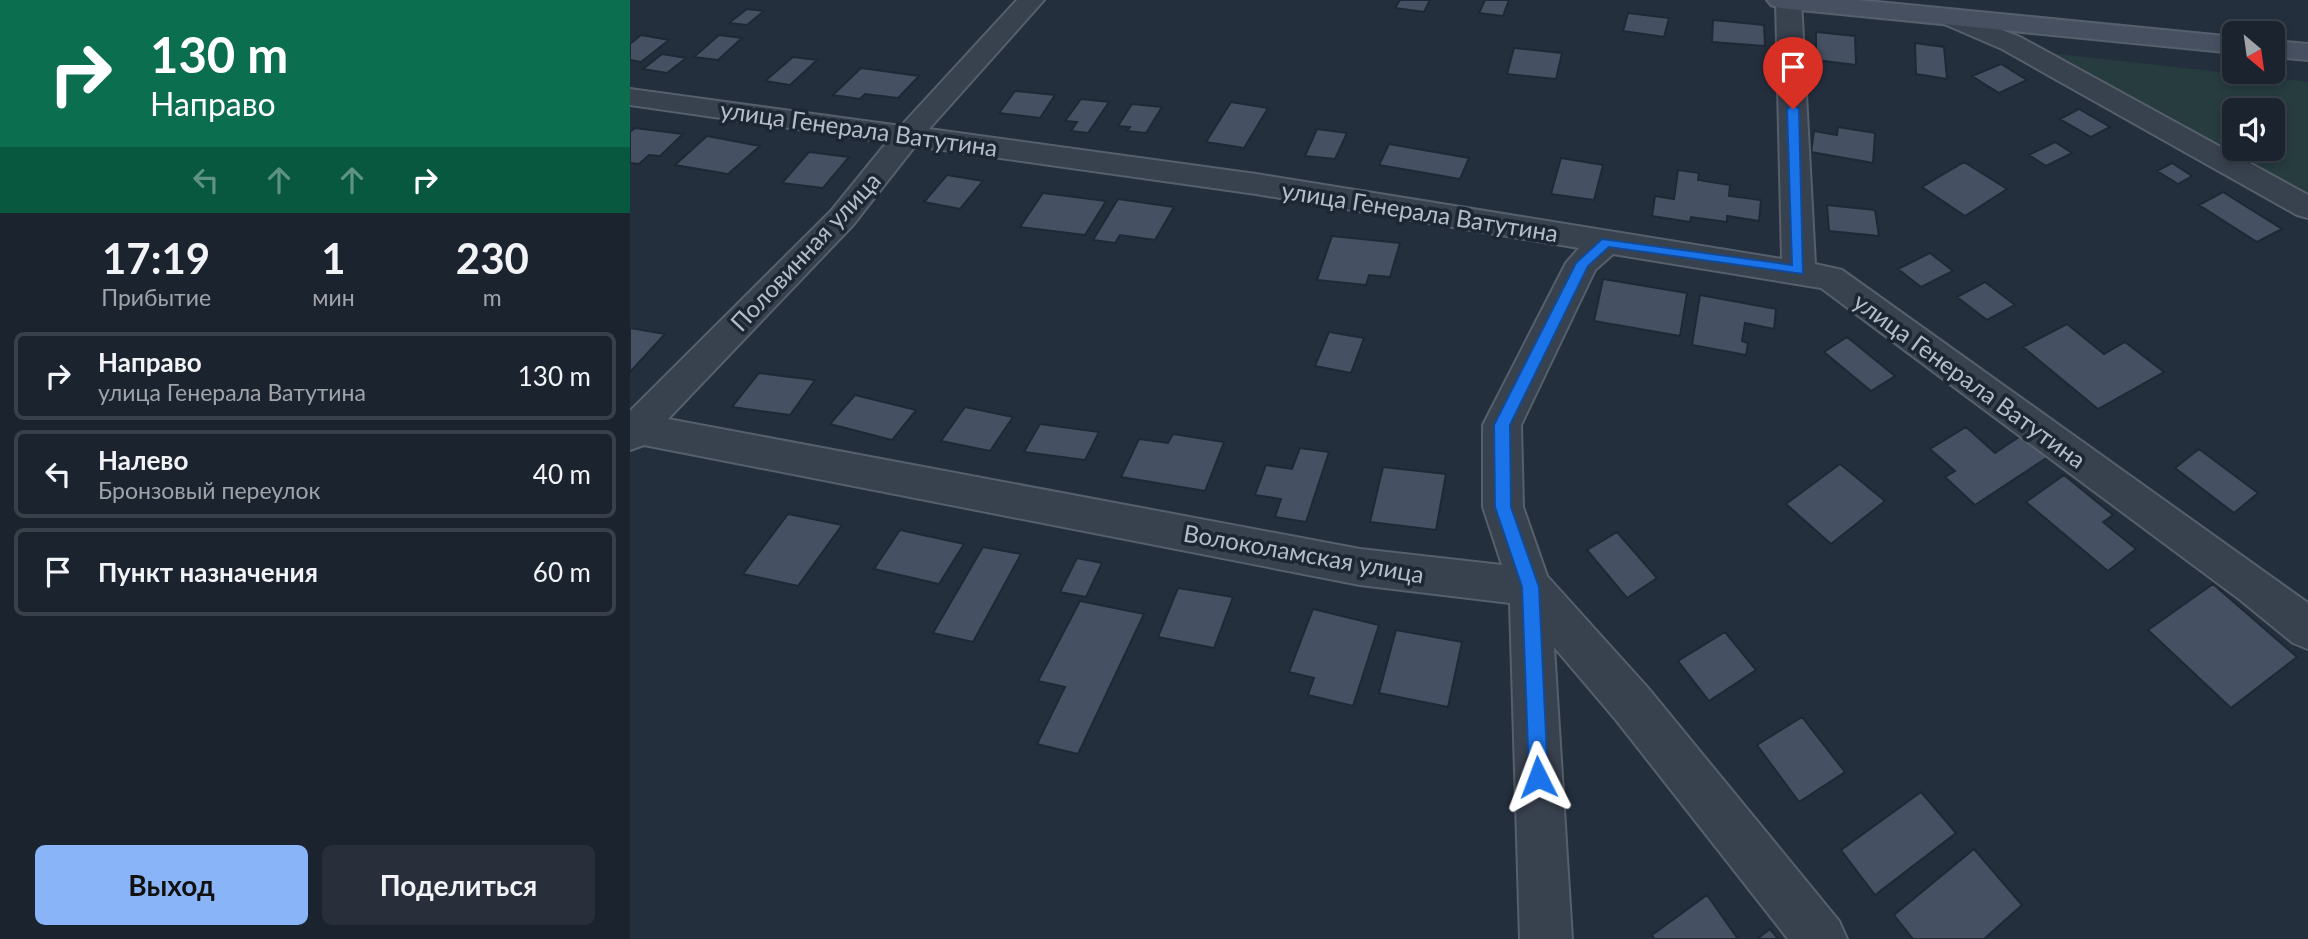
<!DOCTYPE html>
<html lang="ru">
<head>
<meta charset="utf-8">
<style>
	body { margin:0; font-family:Lato,sans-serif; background:#282f3a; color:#f1f3f6; height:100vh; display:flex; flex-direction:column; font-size:26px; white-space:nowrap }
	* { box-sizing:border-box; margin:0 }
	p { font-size:23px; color:#a0a4aa }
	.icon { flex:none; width:38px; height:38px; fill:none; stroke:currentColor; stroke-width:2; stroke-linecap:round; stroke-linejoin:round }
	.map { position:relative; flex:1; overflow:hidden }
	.details { display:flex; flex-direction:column; background:#1b232e; width:630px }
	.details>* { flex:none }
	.guide { background:#0b6e4f; color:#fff; overflow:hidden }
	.needle { width:46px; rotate:151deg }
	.fabs { position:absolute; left:1592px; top:21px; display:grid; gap:14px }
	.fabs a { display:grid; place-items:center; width:63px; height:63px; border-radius:10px; background:#1b232e; box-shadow:0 4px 10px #0003,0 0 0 2px #39404a; font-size:35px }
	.pin { position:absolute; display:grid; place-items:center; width:60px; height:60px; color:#fff; margin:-72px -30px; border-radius:50% 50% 50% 0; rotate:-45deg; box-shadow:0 0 7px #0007 }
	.pin .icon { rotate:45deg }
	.me { position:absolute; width:77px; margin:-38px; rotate:357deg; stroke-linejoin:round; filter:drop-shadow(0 0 5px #0008) }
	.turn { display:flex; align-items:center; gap:24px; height:147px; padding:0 35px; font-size:32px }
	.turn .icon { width:91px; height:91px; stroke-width:2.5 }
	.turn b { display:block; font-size:49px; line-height:60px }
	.lanes { display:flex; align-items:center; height:66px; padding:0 35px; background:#0003; justify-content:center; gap:35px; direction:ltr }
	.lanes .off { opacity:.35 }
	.eta { display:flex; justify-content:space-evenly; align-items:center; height:119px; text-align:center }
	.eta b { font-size:42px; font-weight:700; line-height:49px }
	.cta { display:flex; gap:14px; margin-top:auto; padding:14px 35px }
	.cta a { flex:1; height:80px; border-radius:10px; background:#8ab4f8; color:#111; font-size:28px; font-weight:700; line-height:80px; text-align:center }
	.cta a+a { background:#282f3a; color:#f1f3f6 }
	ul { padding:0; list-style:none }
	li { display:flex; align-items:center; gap:21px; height:88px; margin:0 14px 10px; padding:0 21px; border:4px solid #39404a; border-radius:10px }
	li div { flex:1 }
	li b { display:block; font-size:26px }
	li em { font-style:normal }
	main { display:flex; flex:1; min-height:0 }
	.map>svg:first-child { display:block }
	.green { fill:#263c3f; fill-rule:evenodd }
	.building { fill:#455162; stroke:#1f2835; stroke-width:2 }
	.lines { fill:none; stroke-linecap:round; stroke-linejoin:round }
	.street-casing { stroke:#565f6c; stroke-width:4 }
	.secondary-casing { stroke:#565f6c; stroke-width:4 }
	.street { fill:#38414e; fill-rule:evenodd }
	.secondary { fill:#465061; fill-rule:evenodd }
	.route { fill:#1a73e8; stroke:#114b97; stroke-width:2 }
	.labels { text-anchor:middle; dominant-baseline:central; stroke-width:7; stroke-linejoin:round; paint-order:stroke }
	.street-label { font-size:24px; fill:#b4bcc9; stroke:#1d2633 }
</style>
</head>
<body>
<main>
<section class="details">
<div class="guide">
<div class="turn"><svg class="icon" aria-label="right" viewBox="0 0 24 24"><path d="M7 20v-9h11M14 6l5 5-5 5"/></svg><div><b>130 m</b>Направо</div></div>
<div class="lanes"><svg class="icon off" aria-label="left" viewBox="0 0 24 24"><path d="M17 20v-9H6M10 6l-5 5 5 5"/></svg><svg class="icon off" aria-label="ahead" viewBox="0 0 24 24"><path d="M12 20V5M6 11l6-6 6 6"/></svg><svg class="icon off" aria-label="ahead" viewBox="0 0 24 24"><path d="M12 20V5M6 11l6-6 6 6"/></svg><svg class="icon" aria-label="right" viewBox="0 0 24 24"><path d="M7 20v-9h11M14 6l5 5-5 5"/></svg></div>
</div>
<div class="eta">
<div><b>17:19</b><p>Прибытие</p></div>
<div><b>1</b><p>мин</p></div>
<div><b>230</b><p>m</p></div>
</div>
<ul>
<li><svg class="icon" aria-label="right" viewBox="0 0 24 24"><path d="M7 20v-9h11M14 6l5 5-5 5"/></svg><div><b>Направо</b><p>улица Генерала Ватутина</p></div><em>130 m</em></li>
<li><svg class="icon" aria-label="left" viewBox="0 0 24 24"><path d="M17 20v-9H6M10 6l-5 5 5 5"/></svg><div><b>Налево</b><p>Бронзовый переулок</p></div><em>40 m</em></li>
<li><svg class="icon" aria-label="arrive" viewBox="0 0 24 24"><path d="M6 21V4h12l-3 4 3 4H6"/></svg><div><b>Пункт назначения</b></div><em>60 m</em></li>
</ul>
<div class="cta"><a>Выход</a><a>Поделиться</a></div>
</section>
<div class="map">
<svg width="1678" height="939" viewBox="0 0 1678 939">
	<rect width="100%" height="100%" fill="#242f3e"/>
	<path class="green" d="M1411,52L1678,82V203ZM1605,110H1643V149H1605Z"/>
	<path class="building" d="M770,0H800L794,12L765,8Z
		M855,0H879L873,16L849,13Z
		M117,9L134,11L117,25L99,23Z
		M998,13L1039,18L1034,37L993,31Z
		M1083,20L1134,25L1135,46L1082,42Z
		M1186,32L1225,36L1226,65L1186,60Z
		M11,35L39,40L11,62L0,60V44Z
		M89,35L112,38L88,60L64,57Z
		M1285,43L1314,47L1317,79L1286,74Z
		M884,48L932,53L926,79L877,74Z
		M32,54L56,58L37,73L13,69Z
		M163,57L187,60L160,85L135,81Z
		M1371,64L1397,80L1369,93L1342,76Z
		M231,68L289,76L268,98L235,94L230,99L203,95Z
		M385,91L425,95L410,118L369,113Z
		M451,99L479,102L458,133L441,131L447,122L435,121Z
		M601,102L638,108L614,148L576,142Z
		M502,104L532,107L516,133L497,131L500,127L488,126Z
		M1449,109L1480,127L1461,137L1430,119Z
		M1208,127L1245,133L1243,163L1181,152L1184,131L1207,135Z
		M5,128L53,134L30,156L19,155L9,164L0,163V132Z
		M687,129L717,133L705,159L675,156Z
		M77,136L130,146L98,174L45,165Z
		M1425,142L1442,153L1416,166L1399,155Z
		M759,144L839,158L830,179L749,165Z
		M179,152L219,157L193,188L152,183Z
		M931,158L973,165L964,200L921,194Z
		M1334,162L1377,189L1335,216L1292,187Z
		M1542,163L1562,176L1548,184L1527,171Z
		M1048,170L1069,173L1068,180L1100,185L1099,196L1131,200L1129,221L1097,216V222L1061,217L1060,222L1022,216L1025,196L1044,199Z
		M317,175L353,181L330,209L294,202Z
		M1593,192L1652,229L1627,242L1569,205Z
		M413,193L476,201L455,235L390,227Z
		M488,199L544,207L525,240L490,235L485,243L463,240Z
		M1197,205L1245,210L1249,236L1199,231Z
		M702,236L770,243L760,277L739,275L736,285L687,280Z
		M1300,253L1323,271L1291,287L1268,269Z
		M973,279L1057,293L1050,336L964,321Z
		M1355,282L1385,305L1357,320L1327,297Z
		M1070,295L1146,309L1144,329L1115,323L1112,341L1118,343L1116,355L1062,345Z
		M1437,324L1474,354L1495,342L1534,372L1468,409L1393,347Z
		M0,328L35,334L0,372Z
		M699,332L734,338L721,373L685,366Z
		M1217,337L1265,376L1241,391L1194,352Z
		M129,373L185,380L160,415L102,407Z
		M225,395L286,410L262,440L200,424Z
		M335,407L383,417L360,451L311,441Z
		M410,424L469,432L455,460L394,452Z
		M1336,427L1365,453L1395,433L1421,455L1345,505L1315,477L1325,471L1300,449Z
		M543,434L594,442L575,491L491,477L509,439L538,443Z
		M670,448L699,452L676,522L645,517L651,499L625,495L636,465L662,469Z
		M1569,449L1628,493L1604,513L1545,468Z
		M1210,464L1255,501L1201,544L1156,504Z
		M753,467L816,474L806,530L740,522Z
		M1434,475L1483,515L1473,522L1506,549L1478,571L1396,502Z
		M158,514L212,525L168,586L113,574Z
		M270,530L334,544L309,584L244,569Z
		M987,532L1027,578L997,598L957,550Z
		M353,547L391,554L343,642L303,633Z
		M447,558L472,563L456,597L430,592Z
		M1583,584L1667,657L1601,708L1518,630Z
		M548,588L603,597L584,648L528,637Z
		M450,601L514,614L448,754L407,744L435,687L408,681Z
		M683,609L749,625L723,706L678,695L684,678L659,672Z
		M766,630L832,642L818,707L749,693Z
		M1095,632L1126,670L1079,701L1048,661Z
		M1172,717L1215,772L1169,802L1127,745Z
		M1291,792L1326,833L1245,895L1211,850Z
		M1344,849L1392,905L1354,939H1283L1264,915Z
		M1077,895L1108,939H1024L1022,935Z
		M1140,929L1148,939H1127Z"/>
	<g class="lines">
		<g class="street-casing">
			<path id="street" d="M387,0H414L299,129L626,174L1152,259L1146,1L1171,0L1185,264L1212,270L1678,603V649L1663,643L1609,599L1191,288L983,254L965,270L891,425L893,507L917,576L1018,688L1209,921L1217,939H1158L986,720L924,647L942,939H890L880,603L730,585L14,445L0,450V411L201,211L257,142L0,105V89L271,126ZM285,146L626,194L949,248L936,263L853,425V507L872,565L730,549L38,419L223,225Z
				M1323,11L1390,37L1678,195V218L1667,215L1372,49L1314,24L1310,19L1314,14Z"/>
		</g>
		<g class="secondary-casing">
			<path id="secondary" d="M1137,0H1227L1605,37V53L1150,8L1141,5Z
				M1643,41L1678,44V60L1643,57Z"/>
		</g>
		<use href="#street" class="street"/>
		<use href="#secondary" class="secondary"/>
	</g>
	<path class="route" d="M1163,105L1169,109L1173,274L979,247L958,266L880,425L881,507L909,587L918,777L915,784L908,786L902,784L899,777L892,587L865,507L864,425L946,263L972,239L1162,265L1157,109Z"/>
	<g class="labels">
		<g class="street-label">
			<text transform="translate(229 128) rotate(8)">улица Генерала Ватутина</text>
			<text transform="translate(790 211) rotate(9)">улица Генерала Ватутина</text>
			<text transform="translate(175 251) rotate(-47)">Половинная улица</text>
			<text transform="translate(1340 380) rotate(36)">улица Генерала Ватутина</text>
			<text transform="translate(674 553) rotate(10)">Волоколамская улица</text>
		</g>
	</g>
</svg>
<div class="fabs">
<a><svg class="needle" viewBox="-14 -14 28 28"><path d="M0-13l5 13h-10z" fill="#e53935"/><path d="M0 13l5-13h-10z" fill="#a0a4aa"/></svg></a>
<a><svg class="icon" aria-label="sound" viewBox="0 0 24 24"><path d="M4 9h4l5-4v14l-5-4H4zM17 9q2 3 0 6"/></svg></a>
</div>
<div class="pin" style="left:1163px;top:109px;background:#d93025"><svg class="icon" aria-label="arrive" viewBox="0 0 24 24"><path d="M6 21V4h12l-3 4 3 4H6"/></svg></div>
<svg class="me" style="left:908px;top:777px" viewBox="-20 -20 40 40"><path d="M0-17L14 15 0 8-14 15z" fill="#1a73e8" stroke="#fff" stroke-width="4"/></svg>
</div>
</main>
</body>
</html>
